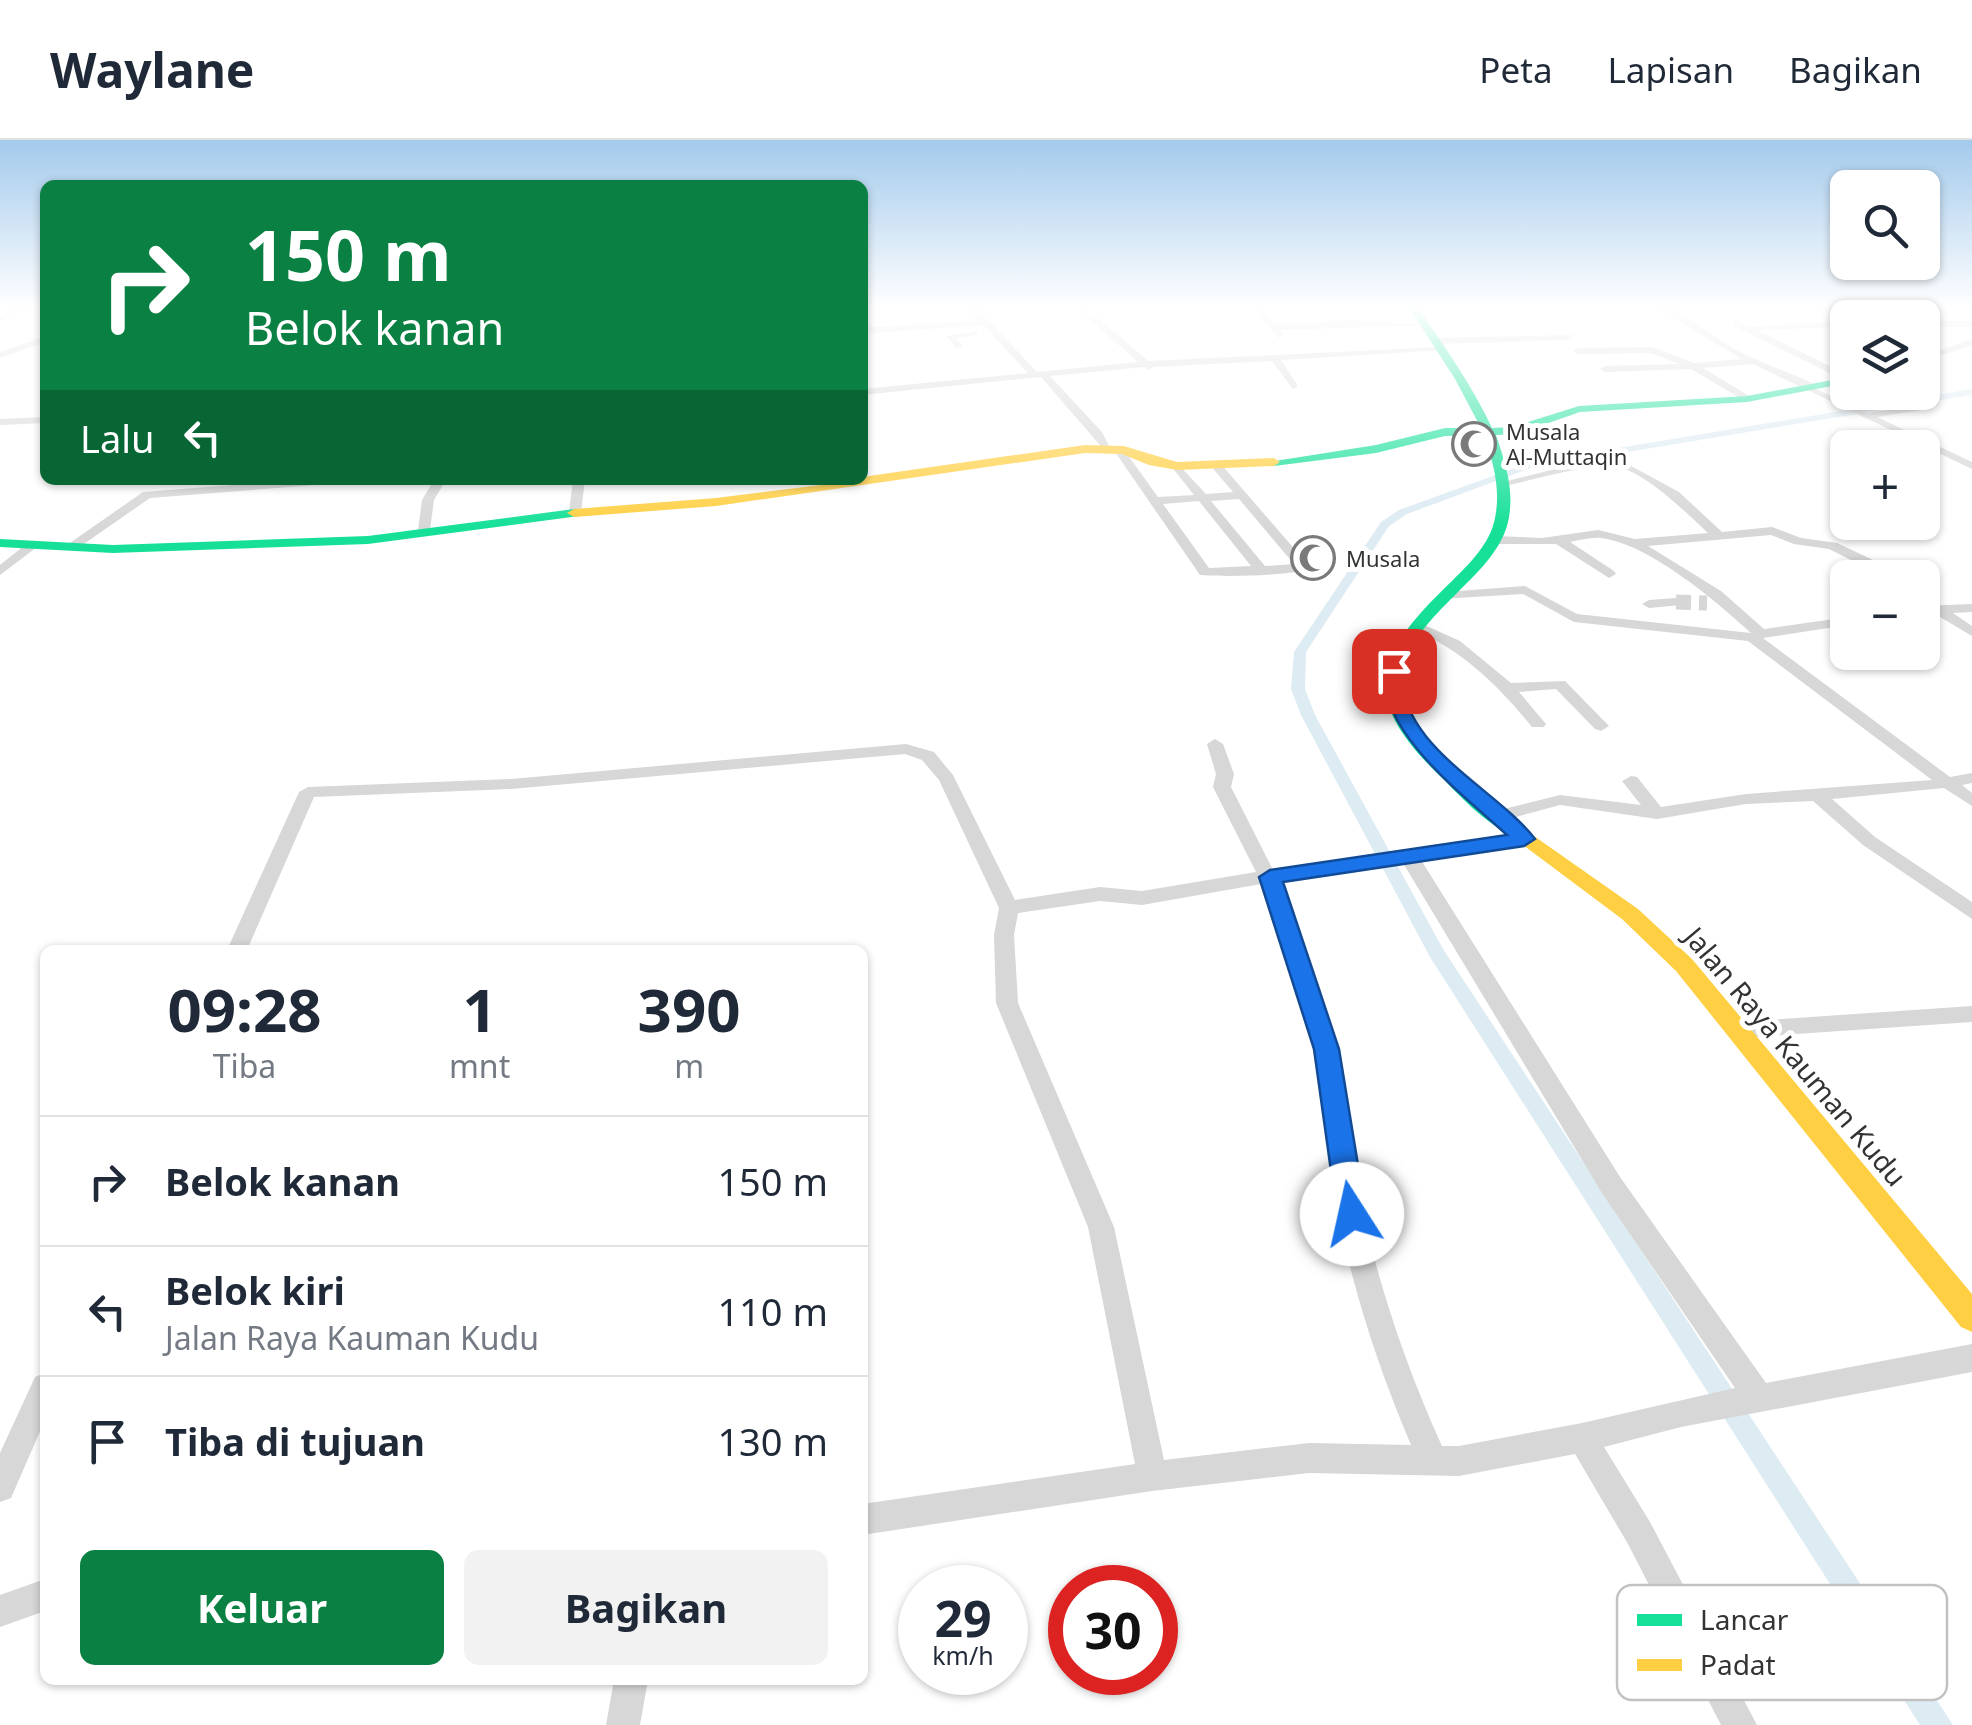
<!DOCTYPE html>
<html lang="id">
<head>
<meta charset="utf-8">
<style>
	body { margin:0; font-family:"Noto Sans",sans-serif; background:#f2f2f3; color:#1f2937; height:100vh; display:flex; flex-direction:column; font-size:38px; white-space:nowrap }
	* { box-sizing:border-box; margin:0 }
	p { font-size:32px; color:#747a83 }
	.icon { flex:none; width:55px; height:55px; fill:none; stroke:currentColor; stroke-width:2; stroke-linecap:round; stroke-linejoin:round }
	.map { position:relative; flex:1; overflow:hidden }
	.drawer { position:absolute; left:40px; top:805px; width:828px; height:740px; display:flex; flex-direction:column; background:#fff; border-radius:15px; box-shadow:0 2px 8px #0004 }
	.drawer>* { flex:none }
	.top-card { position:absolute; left:40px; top:40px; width:828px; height:305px; border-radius:15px; box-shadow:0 2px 8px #0004; background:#0b8043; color:#fff; overflow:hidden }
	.buttons { position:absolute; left:1830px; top:30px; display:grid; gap:20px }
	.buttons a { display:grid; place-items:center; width:110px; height:110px; border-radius:15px; background:#fff; box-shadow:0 2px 8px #0004; font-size:50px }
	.speed { position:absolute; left:898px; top:1425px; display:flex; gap:20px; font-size:50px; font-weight:700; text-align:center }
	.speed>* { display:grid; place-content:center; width:130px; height:130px; border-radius:50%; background:#fff; box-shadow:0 2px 8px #0004; line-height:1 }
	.speed small { font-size:25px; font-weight:400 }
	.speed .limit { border:15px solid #d22; background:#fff; color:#111 }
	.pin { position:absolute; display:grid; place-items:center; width:85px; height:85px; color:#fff; margin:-42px; border-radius:20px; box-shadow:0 5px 15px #0006 }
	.me { position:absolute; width:110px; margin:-55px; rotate:350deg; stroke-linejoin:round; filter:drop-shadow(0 0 8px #0008) }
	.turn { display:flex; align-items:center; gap:35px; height:210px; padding:0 40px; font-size:45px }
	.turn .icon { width:130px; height:130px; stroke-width:2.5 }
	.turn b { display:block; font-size:70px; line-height:85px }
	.then { display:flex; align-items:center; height:95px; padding:0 40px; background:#0003; gap:20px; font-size:38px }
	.eta { display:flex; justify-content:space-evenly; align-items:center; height:170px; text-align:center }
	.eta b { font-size:60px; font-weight:700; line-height:70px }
	.primary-button { display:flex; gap:20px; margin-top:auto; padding:20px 40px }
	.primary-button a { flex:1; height:115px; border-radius:15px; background:#0b8043; color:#fff; font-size:40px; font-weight:700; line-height:115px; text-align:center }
	.primary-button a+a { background:#f2f2f3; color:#1f2937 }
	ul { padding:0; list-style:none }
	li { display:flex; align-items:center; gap:30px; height:130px; padding:0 40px; border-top:2px solid #e0e1e3 }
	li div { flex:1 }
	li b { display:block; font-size:38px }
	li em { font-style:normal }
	header { display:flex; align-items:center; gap:60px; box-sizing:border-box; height:140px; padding:0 50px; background:#fff; border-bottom:2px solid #e0e1e3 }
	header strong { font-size:48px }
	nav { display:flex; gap:55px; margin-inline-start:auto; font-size:35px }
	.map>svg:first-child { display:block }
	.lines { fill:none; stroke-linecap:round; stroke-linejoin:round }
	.canal { fill:#ddebf3; fill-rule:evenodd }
	.street-tunnel { stroke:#d6d6d6; stroke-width:15; stroke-dasharray:15 8; stroke-linecap:butt }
	.street { fill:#d7d7d7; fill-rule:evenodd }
	.fast { fill:#16e098; fill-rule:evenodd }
	.slow { fill:#ffcf43; fill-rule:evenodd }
	.route { fill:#1a73e8; stroke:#114b97; stroke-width:2.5 }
	.labels { text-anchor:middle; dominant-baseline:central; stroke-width:10; stroke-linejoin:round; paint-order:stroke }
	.far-poi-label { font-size:22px; fill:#333; stroke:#fff; text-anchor:start }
	.street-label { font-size:28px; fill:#333; stroke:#fff }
	.key { fill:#fff; stroke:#c2c2c2; stroke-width:2.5 }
	.key-label { font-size:28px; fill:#333 }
</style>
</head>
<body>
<header>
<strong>Waylane</strong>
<nav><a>Peta</a><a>Lapisan</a><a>Bagikan</a></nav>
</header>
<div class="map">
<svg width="1972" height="1585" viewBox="0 0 1972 1585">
	<rect width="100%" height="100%" fill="#fff"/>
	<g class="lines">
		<path class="canal" d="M1972,249V255L1531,328L1407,374L1389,386L1306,512L1305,549L1315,575L1443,809L1953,1585H1920L1430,817L1301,575L1291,549L1294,512L1381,382L1399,370L1529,323Z"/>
		<path class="street-tunnel" d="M1676,462L1707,463"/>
		<path class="street" d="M17,166H28L0,182V176Z
			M966,166H975L1037,232L1138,222L1075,166H1084L1148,221L1440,207L1445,210L1281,220L1298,246L1293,249L1272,221L1153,227L1149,230L1144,227L1050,236L1102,292L1110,308L1105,311L1041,237L862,255V249L1028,233L983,185L871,193L862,188V182L873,187L979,181Z
			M1250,166H1259L1275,185L1354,180L1428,185L1280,190L1283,195L1279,198Z
			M1653,166C1685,166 1710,197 1738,211C1762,223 1788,232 1812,243V247L1867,273L1928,265V269L1877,277L1972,322V329L1753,224L1703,228L1751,257L1747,262L1691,229L1605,232L1600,229L1605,226L1679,224L1651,213L1578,214L1573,211L1578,208L1652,207L1694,223L1742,219Z
			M1884,166H1897L1940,181H1972V187H1939L1922,181V178H1911Z
			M1735,180L1751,187L1848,181V187L1757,190L1848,235V242L1732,185Z
			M977,191V195L956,198L962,206L957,209L946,196Z
			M1573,195L1570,200L1435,204L1431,201L1435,198Z
			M45,196V202L0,218V212Z
			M1972,199V205L1922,222V216Z
			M45,277V283L0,285V279Z
			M1114,307H1122L1158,357L1194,355L1171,326L1177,323L1206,354L1233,352L1210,325L1220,323L1311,428C1297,436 1220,437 1200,435L1113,309ZM1239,359L1294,424L1265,426L1211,361ZM1199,361L1251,426L1209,428L1163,364Z
			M1622,321L1679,352L1722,392L1772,387L1801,398L1837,403L1871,419L1888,435L1889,438H1875L1861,425L1829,409L1794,404L1771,395L1648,406L1721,451L1764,489L1848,477V485L1763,498L1950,637L1972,633V643L1962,645L1972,653V666L1944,648L1832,659L1875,697L1972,762V779L1863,705L1813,661L1746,664L1657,679L1560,665L1498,682L1492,680L1489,676L1492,672L1560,655L1641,665L1622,641L1631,636L1637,637L1661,667L1746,654L1932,640L1748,501L1574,482L1523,454L1440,459L1438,456L1445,452L1525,446L1577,474L1751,493C1715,460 1649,404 1601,398C1591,397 1580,400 1570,402L1614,431L1616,434L1609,438L1556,404H1496L1490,400L1496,396L1542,398L1598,390L1635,399L1708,393C1688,374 1648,335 1621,328C1596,321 1532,340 1505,346L1499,343L1576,324Z
			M296,340H347L341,343L150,358L78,408L67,405L143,352Z
			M434,340H446L434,360L430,390L424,394L418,390L422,360Z
			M573,340H585L581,372L575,376L569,372Z
			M30,401L41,404L0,435V425Z
			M1676,458L1681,459V465L1649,468L1642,464L1649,460Z
			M1972,464V472L1953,473L1972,486V496L1935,474H1922V466Z
			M1420,483L1460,501L1511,543L1565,541L1609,586L1601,591L1595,589L1556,549L1519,552L1546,584L1544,587H1532C1499,546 1464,512 1415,490L1413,487Z
			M1215,599L1223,604L1234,634L1231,647L1273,730L1524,693L1530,695L1533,699L1530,703L1524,705L1421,720L1620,1037L1766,1243L1972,1204V1232L1681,1287L1604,1307L1650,1382L1757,1585H1721L1628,1404L1575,1314L1459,1336L1309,1333L1152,1351L862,1395V1364L1135,1324L1088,1087L996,863L994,795L999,768L939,640L922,620L905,614L511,649L314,657L247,810H227L299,652L308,647L511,639L906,604L934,612L953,635L1015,760L1100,747L1142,751L1256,732L1213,647L1216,634L1207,604ZM1403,723L1602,1053L1735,1248L1582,1283L1459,1306H1442C1409,1233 1383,1159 1365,1081C1354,1031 1352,980 1342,930C1329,865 1305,802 1279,741ZM1261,744C1285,803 1307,864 1319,927C1328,977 1329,1028 1339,1079C1355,1157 1380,1232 1411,1305L1309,1303L1164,1320L1114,1087L1018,863L1014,795L1018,773L1100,761L1142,765Z
			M1972,866V882L1738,898L1730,896L1727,890L1730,884L1738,882Z
			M45,1233V1280L11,1358L0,1362V1313L35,1237Z
			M45,1439V1471L0,1487V1455Z
			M614,1540H648L640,1585H606Z"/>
		<path class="fast" d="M1408,166H1417C1444,206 1472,245 1492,288L1512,287L1579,266L1747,256L1848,237V243L1747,262L1580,272L1517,294L1496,295C1505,322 1514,348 1509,377C1504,408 1479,431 1458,452C1437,473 1412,497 1403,526C1385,586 1480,652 1521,683L1524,688L1521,693L1514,694C1486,687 1457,652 1436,632C1355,553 1379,511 1452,441C1470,423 1490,404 1495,378C1501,349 1493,322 1484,295L1445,296L1376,313L1274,326L1268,322L1376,305L1445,288H1481L1455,239Z
			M574,369L581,373L579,376L368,404L113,413L0,407V399L113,405L368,396Z"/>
		<path class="slow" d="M1085,305L1124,306L1177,322L1274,318L1280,322L1274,326L1177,330L1149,325L1122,314L1085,313L716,366L574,377L567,373L574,369L716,358L862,340V337Z
			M1514,682L1638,769L1692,819L1972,1154V1192L1961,1187L1676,831L1622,779L1507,693L1504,688L1507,683Z"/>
	</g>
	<linearGradient id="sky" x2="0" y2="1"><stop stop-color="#a3caec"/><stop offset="0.43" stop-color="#fff"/><stop offset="1" stop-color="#fff" stop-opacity="0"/></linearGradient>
	<rect width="1972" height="388" fill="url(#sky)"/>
	<path class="route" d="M1394,526L1403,531C1396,604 1497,649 1535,699L1524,706L1283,742L1339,909L1366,1074L1362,1083L1352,1087L1341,1083L1337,1074L1314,909L1259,737L1270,730L1507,695C1466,657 1379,593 1385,531Z"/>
	<defs>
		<g id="mosque-ring" transform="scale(2.25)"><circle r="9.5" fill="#fff" stroke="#7a7a7a" stroke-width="1.5"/><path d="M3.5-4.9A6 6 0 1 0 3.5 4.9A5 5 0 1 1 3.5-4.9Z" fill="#7a7a7a"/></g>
	</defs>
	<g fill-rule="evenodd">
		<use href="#mosque-ring" x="1474" y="304"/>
		<use href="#mosque-ring" x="1313" y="418"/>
	</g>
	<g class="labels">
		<g class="far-poi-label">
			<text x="1506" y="291">Musala<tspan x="1506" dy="25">Al-Muttaqin</tspan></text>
			<text x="1346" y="418">Musala</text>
		</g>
		<g class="street-label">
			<text transform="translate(1796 916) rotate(50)">Jalan Raya Kauman Kudu</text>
		</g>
	</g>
	<rect x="1617" y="1445" width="330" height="115" rx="15" class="key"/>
	<rect x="1637" y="1474" width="45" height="12" fill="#16e098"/>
	<rect x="1637" y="1519" width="45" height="12" fill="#ffcf43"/>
	<g class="key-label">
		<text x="1700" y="1490">Lancar</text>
		<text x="1700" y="1535">Padat</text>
	</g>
</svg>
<div class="buttons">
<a><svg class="icon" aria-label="search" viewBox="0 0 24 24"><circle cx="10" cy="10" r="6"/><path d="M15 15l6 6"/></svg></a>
<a><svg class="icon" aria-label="layers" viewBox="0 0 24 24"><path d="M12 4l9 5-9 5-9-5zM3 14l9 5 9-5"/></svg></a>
<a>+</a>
<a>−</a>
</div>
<div class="speed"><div>29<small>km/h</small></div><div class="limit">30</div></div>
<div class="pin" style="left:1394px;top:531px;background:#d93025"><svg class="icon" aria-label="arrive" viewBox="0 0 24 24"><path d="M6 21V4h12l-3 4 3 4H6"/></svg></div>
<svg class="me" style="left:1352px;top:1074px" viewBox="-20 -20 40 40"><circle r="19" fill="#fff"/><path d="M0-13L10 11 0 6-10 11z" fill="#1a73e8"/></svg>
<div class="top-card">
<div class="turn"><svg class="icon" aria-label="right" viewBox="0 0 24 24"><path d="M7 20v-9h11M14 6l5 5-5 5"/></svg><div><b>150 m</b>Belok kanan</div></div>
<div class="then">Lalu<svg class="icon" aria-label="left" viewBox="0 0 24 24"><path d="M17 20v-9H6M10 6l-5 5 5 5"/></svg></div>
</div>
<section class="drawer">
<div class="eta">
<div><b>09:28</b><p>Tiba</p></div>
<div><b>1</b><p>mnt</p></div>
<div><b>390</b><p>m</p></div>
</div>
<ul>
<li><svg class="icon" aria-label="right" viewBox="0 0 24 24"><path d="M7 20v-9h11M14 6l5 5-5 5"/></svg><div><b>Belok kanan</b></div><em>150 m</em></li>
<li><svg class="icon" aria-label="left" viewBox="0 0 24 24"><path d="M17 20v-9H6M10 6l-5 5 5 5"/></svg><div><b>Belok kiri</b><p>Jalan Raya Kauman Kudu</p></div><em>110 m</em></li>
<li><svg class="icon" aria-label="arrive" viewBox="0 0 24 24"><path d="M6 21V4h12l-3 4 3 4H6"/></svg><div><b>Tiba di tujuan</b></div><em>130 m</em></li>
</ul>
<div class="primary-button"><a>Keluar</a><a>Bagikan</a></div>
</section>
</div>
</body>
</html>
